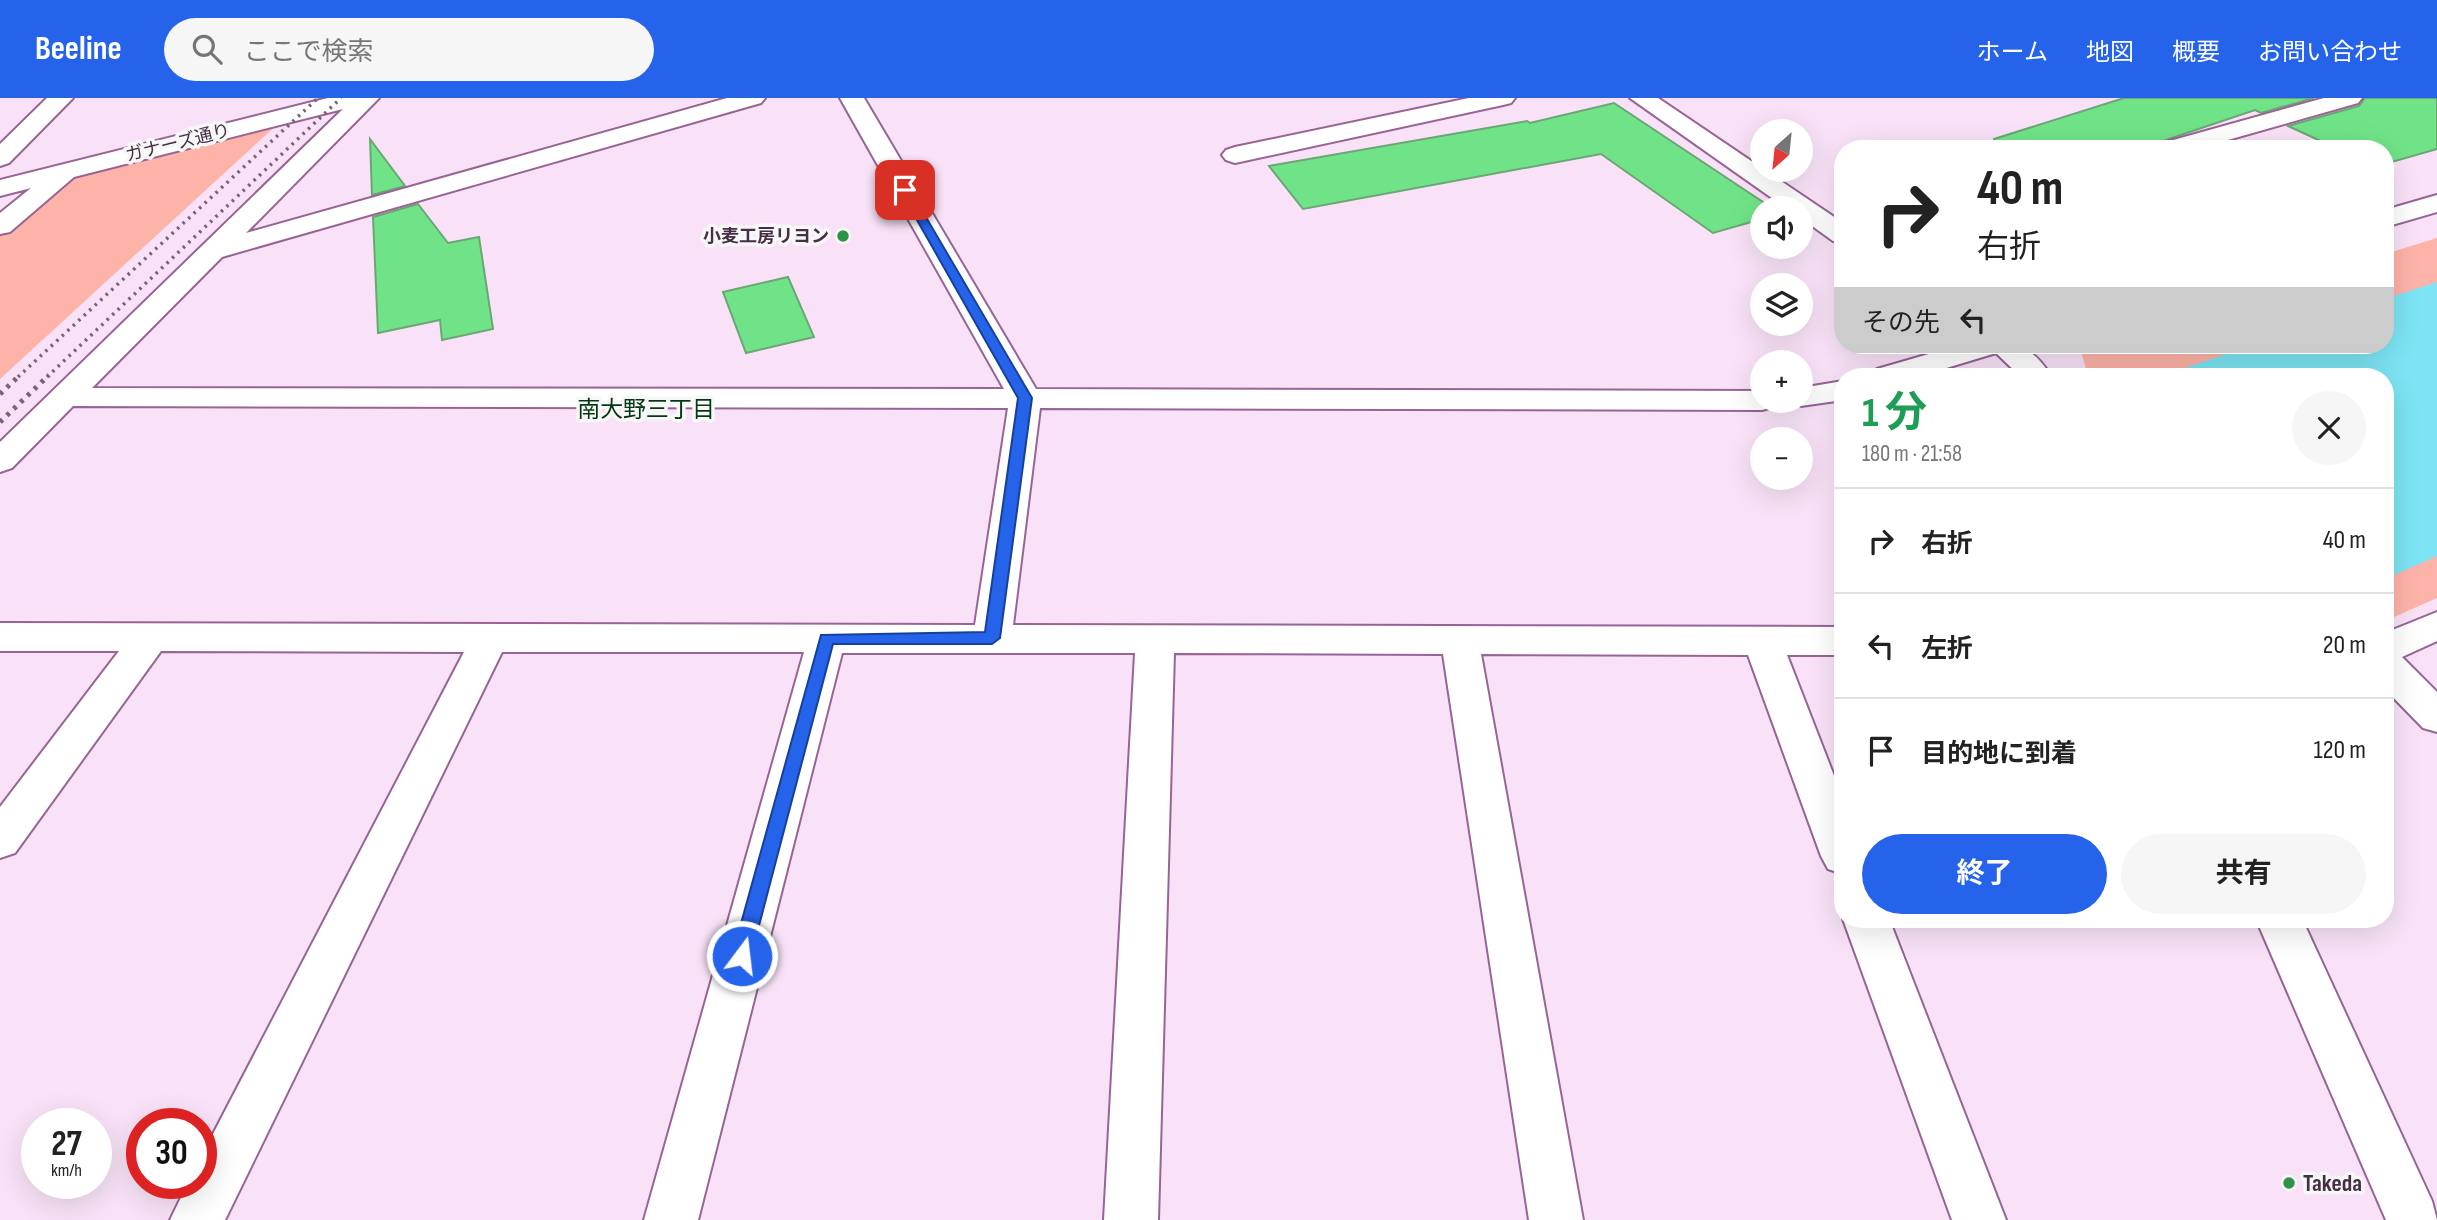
<!DOCTYPE html>
<html lang="ja">
<head>
<meta charset="utf-8">
<style>
	body { margin:0; font-family:"Sofia Sans Condensed","Noto Sans JP",sans-serif; background:#f6f6f6; color:#222; height:100vh; display:flex; flex-direction:column; font-size:26px; white-space:nowrap }
	* { box-sizing:border-box; margin:0 }
	p { font-size:23px; color:#767676 }
	.icon { flex:none; width:38px; height:38px; fill:none; stroke:currentColor; stroke-width:2; stroke-linecap:round; stroke-linejoin:round }
	.map { position:relative; flex:1; overflow:hidden }
	.details { position:absolute; left:1834px; top:270px; width:560px; height:560px; display:flex; flex-direction:column; background:#fff; border-radius:28px; box-shadow:0 7px 28px #0002 }
	.details>* { flex:none }
	.hud { position:absolute; left:1834px; top:42px; width:560px; height:214px; border-radius:28px; box-shadow:0 7px 28px #0002; background:#fff; color:#222; overflow:hidden }
	.needle { width:46px; rotate:207deg }
	.controls { position:absolute; left:1750px; top:21px; display:grid; gap:14px }
	.controls a { display:grid; place-items:center; width:63px; height:63px; border-radius:50%; background:#fff; box-shadow:0 7px 28px #0002; font-size:35px }
	.speed { position:absolute; left:21px; top:1010px; display:flex; gap:14px; font-size:35px; font-weight:700; text-align:center }
	.speed>* { display:grid; place-content:center; width:91px; height:91px; border-radius:50%; background:#fff; box-shadow:0 7px 28px #0002; line-height:1 }
	.speed small { font-size:18px; font-weight:400 }
	.speed .limit { border:10px solid #d22; background:#fff; color:#111 }
	.pin { position:absolute; display:grid; place-items:center; width:60px; height:60px; color:#fff; margin:-30px; border-radius:14px; box-shadow:0 4px 10px #0006 }
	.me { position:absolute; width:77px; margin:-38px; rotate:15deg; stroke-linejoin:round; filter:drop-shadow(0 0 5px #0008) }
	.turn { display:flex; align-items:center; gap:24px; height:147px; padding:0 28px; font-size:32px }
	.turn .icon { width:91px; height:91px; stroke-width:2.5 }
	.turn b { display:block; font-size:49px; line-height:60px }
	.then { display:flex; align-items:center; height:66px; padding:0 28px; background:#0003; gap:14px; font-size:26px }
	.round { display:grid; place-items:center; flex:none; width:74px; height:74px; border-radius:37px; background:#f6f6f6 }
	.headline { display:flex; align-items:center; justify-content:space-between; height:119px; padding:0 28px }
	h1 { font-size:42px; font-weight:700; line-height:52px; color:#1e9e55 }
	.primary-button { display:flex; gap:14px; margin-top:auto; padding:14px 28px }
	.primary-button a { flex:1; height:80px; border-radius:42px; background:#2563eb; color:#fff; font-size:28px; font-weight:700; line-height:80px; text-align:center }
	.primary-button a+a { background:#f6f6f6; color:#222 }
	ul { padding:0; list-style:none }
	li { display:flex; align-items:center; gap:21px; height:105px; padding:0 28px; border-top:2px solid #e0e0e0 }
	li div { flex:1 }
	li b { display:block; font-size:26px }
	li em { font-style:normal }
	header { display:flex; align-items:center; gap:42px; box-sizing:border-box; height:98px; padding:0 35px; background:#2563eb; color:#fff }
	header strong { font-size:33px }
	nav { display:flex; gap:38px; margin-inline-start:auto; font-size:24px }
	.search { width:490px; height:63px; background:#f6f6f6; display:flex; align-items:center; gap:18px; box-sizing:border-box; padding:0 24px; border-radius:38px; color:#767676; font-size:26px }
	.map>svg:first-child { display:block }
	.green { fill:#feb3a8 }
	.water { fill:#7ce4f4 }
	.building { fill:#70e388; stroke:#6ba675; stroke-width:2 }
	.lines { fill:none; stroke-linecap:round; stroke-linejoin:round }
	.minor-casing { stroke:#986496; stroke-width:4 }
	.minor { fill:#fff; fill-rule:evenodd }
	.rail-far1 { stroke:#7a6378; stroke-width:3.5; stroke-dasharray:2.5 5; stroke-linecap:butt }
	.rail { stroke:#7a6378; stroke-width:5; stroke-dasharray:3.5 6; stroke-linecap:butt }
	.route { fill:#2563eb; stroke:#184099; stroke-width:2 }
	.poi-dot { fill:#2d9348; stroke:#f7f7f7; stroke-width:2.5 }
	.labels { text-anchor:middle; dominant-baseline:central; stroke-width:7; stroke-linejoin:round; paint-order:stroke }
	.far-street-label { font-size:18px; fill:#462f45; stroke:#f7f7f7 }
	.far-poi-label { font-size:18px; font-weight:bold; fill:#462f45; stroke:#f7f7f7; text-anchor:end }
	.neighbourhood-label { font-size:23px; fill:#043714; stroke:#f7f7f7 }
	.near-poi-label { font-size:24px; font-weight:bold; fill:#462f45; stroke:#f7f7f7; text-anchor:start }
</style>
</head>
<body>
<header>
<strong>Beeline</strong>
<div class="search"><svg class="icon" aria-label="search" viewBox="0 0 24 24"><circle cx="10" cy="10" r="6"/><path d="M15 15l6 6"/></svg>ここで検索</div>
<nav><a>ホーム</a><a>地図</a><a>概要</a><a>お問い合わせ</a></nav>
</header>
<div class="map">
<svg width="2437" height="1122" viewBox="0 0 2437 1122">
	<rect width="100%" height="100%" fill="#f9e2f7"/>
	<path class="green" d="M281,23L0,281V134L73,75Z
		M2437,140V500L2385,523V278H2088L2081,253L2102,247H2385V156Z"/>
	<path class="water" d="M2437,184V458L2385,481V278H2161L2253,247H2385V201Z"/>
	<path class="building" d="M2124,0H2314L2261,15L2255,12L2139,51H1996L1994,41Z
		M2365,0H2437V51L2385,66V51H2338L2288,28L2359,8Z
		M1614,5L1772,110H1762V121L1713,135L1601,56L1303,111L1269,68L1527,23L1530,25Z
		M370,41L405,88L372,97Z
		M418,106L448,145L479,139L493,231L442,242L440,222L378,235L373,119Z
		M788,179L814,239L746,255L723,194Z"/>
	<g class="lines">
		<g class="minor-casing">
			<path id="minor" d="M47,0H73L9,65L0,68V46Z
				M328,0H379L246,135L727,0H765L761,5L222,159L92,290L1004,291L840,0H864L1036,291L1762,293V303H1777L1773,309L1762,312L1040,310L1013,527L1843,529V557H1787L1843,701V776L1828,771L1821,758L1748,557L1481,556L1583,1122H1529L1443,556L1174,555L1158,1122H1104L1135,555H842L698,1122H644L804,554H502L225,1122H170L188,1085H201V1059L464,554L161,553L15,755L0,760V709L119,553H0V525L975,527L1008,310L73,308L12,370L0,374V344L343,11L74,79L10,134L0,136V115L31,90L0,98V82Z
				M1469,0H1515L1511,5L1503,7L1235,65L1226,62L1222,57L1226,52L1235,49Z
				M1630,0H1658L1843,125V145L1833,143L1801,120V110H1786Z
				M2324,0H2362L2358,5L2196,51H2156L2159,46Z
				M2437,97V114L2385,129V112Z
				M1960,247C2003,247 2025,236 2051,278H2020L1996,255L1920,278H1872L1877,271Z
				M1843,283V302L1801,308L1788,303H1801V290Z
				M2437,514V543L2402,559L2437,594V634L2423,630L2385,591V535Z
				M1843,821H1889L2006,1122H1952Z
				M2256,821H2302L2432,1103L2437,1122H2386Z"/>
		</g>
		<use href="#minor" class="minor"/>
		<path class="rail-far1" d="M18,279L318,0
			M47,279L341,0"/>
		<path class="rail" d="M0,296L20,277
			M0,324L49,277"/>
	</g>
	<path class="route" d="M905,89L910,92L1032,300L1000,540L992,546H833L751,858L749,864L742,866L735,864L732,858L821,537L985,534L1018,300L900,92Z"/>
	<g class="poi-dot">
		<circle cx="843" cy="138" r="7"/>
		<circle cx="2289" cy="1085" r="7"/>
	</g>
	<g class="labels">
		<g class="far-street-label">
			<text transform="translate(178 45) rotate(-14)">ガナーズ通り</text>
		</g>
		<g class="far-poi-label">
			<text x="829" y="138">小麦工房リヨン</text>
		</g>
		<g class="neighbourhood-label">
			<text x="646" y="312">南大野三丁目</text>
		</g>
		<g class="near-poi-label">
			<text x="2303" y="1085">Takeda</text>
		</g>
	</g>
</svg>
<div class="controls">
<a><svg class="needle" viewBox="-14 -14 28 28"><path d="M0-13l5 13h-10z" fill="#e53935"/><path d="M0 13l5-13h-10z" fill="#767676"/></svg></a>
<a><svg class="icon" aria-label="sound" viewBox="0 0 24 24"><path d="M4 9h4l5-4v14l-5-4H4zM17 9q2 3 0 6"/></svg></a>
<a><svg class="icon" aria-label="layers" viewBox="0 0 24 24"><path d="M12 4l9 5-9 5-9-5zM3 14l9 5 9-5"/></svg></a>
<a>+</a>
<a>−</a>
</div>
<div class="speed"><div>27<small>km/h</small></div><div class="limit">30</div></div>
<div class="pin" style="left:905px;top:92px;background:#d93025"><svg class="icon" aria-label="arrive" viewBox="0 0 24 24"><path d="M6 21V4h12l-3 4 3 4H6"/></svg></div>
<svg class="me" style="left:742px;top:858px" viewBox="-20 -20 40 40"><circle r="17" fill="#2563eb" stroke="#fff" stroke-width="3"/><path d="M0-11L8 9 0 5-8 9z" fill="#fff"/></svg>
<div class="hud">
<div class="turn"><svg class="icon" aria-label="right" viewBox="0 0 24 24"><path d="M7 20v-9h11M14 6l5 5-5 5"/></svg><div><b>40 m</b>右折</div></div>
<div class="then">その先<svg class="icon" aria-label="left" viewBox="0 0 24 24"><path d="M17 20v-9H6M10 6l-5 5 5 5"/></svg></div>
</div>
<section class="details">
<div class="headline"><div><h1>1 分</h1><p>180 m · 21:58</p></div><a class="round"><svg class="icon" aria-label="close" viewBox="0 0 24 24"><path d="M6 6l12 12M18 6L6 18"/></svg></a></div>
<ul>
<li><svg class="icon" aria-label="right" viewBox="0 0 24 24"><path d="M7 20v-9h11M14 6l5 5-5 5"/></svg><div><b>右折</b></div><em>40 m</em></li>
<li><svg class="icon" aria-label="left" viewBox="0 0 24 24"><path d="M17 20v-9H6M10 6l-5 5 5 5"/></svg><div><b>左折</b></div><em>20 m</em></li>
<li><svg class="icon" aria-label="arrive" viewBox="0 0 24 24"><path d="M6 21V4h12l-3 4 3 4H6"/></svg><div><b>目的地に到着</b></div><em>120 m</em></li>
</ul>
<div class="primary-button"><a>終了</a><a>共有</a></div>
</section>
</div>
</body>
</html>
